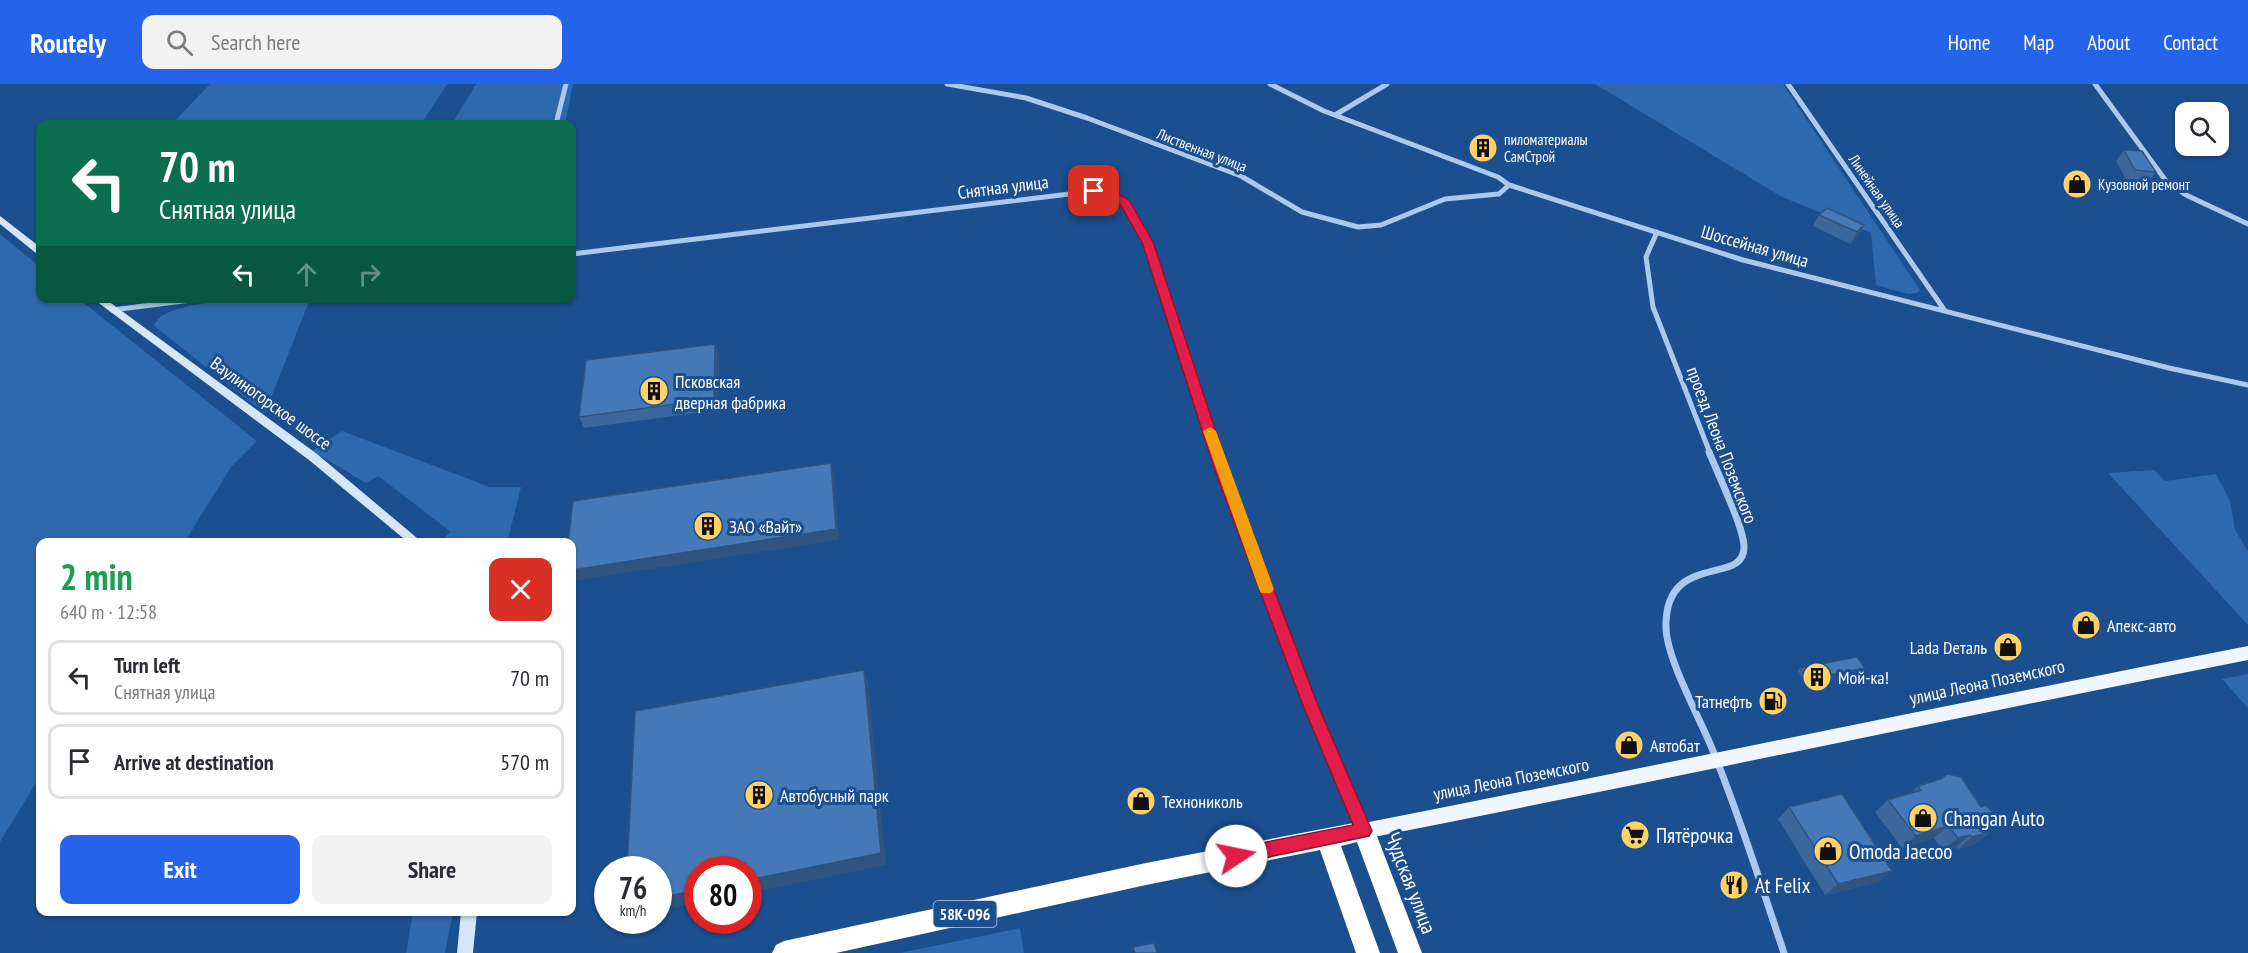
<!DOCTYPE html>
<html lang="en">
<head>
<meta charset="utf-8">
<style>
	body { margin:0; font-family:"PT Sans Narrow",sans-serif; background:#f2f2f3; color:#2b2b33; height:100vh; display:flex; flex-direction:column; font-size:22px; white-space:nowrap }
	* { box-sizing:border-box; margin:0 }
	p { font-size:20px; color:#7c7c81 }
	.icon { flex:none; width:33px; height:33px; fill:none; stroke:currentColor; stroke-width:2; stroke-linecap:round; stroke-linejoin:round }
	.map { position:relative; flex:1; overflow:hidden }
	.sheet { position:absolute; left:36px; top:454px; width:540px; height:378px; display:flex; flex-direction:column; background:#fff; border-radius:12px; box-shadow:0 2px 4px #0004 }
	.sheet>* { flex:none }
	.hud { position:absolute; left:36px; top:36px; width:540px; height:183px; border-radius:12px; box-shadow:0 2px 4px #0004; background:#0b6e4f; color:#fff; overflow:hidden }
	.buttons { position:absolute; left:2175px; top:18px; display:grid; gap:12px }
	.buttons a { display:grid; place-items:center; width:54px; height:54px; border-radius:12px; background:#fff; box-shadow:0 2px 4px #0004; font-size:30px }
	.speed { position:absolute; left:594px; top:772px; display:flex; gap:12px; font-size:30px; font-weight:700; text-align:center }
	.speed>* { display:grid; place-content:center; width:78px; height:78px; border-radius:50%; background:#fff; box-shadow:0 2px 4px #0004; line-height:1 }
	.speed small { font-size:15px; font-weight:400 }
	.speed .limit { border:9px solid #d22; background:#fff; color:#111 }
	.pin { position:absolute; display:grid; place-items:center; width:51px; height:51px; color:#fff; margin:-26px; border-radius:12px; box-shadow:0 3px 9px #0006 }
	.me { position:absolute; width:66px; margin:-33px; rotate:79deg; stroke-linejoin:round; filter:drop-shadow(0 0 4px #0008) }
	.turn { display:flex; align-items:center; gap:21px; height:126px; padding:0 24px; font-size:27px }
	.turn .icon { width:78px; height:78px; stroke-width:2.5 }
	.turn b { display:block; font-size:42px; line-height:51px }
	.lanes { display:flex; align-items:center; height:57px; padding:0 24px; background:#0003; justify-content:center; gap:30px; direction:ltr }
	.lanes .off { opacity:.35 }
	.round { display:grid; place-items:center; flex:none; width:63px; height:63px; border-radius:12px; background:#f2f2f3 }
	.headline { display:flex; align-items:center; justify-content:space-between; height:102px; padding:0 24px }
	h1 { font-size:36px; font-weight:700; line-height:45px; color:#1e9e55 }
	.action { display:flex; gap:12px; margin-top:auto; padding:12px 24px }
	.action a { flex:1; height:69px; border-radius:12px; background:#2563eb; color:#fff; font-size:24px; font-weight:700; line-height:69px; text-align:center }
	.action a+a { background:#f2f2f3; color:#2b2b33 }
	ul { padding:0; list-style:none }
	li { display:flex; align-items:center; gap:18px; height:75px; margin:0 12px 9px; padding:0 12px; border:3px solid #e1e1e2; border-radius:12px }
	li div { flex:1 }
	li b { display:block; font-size:22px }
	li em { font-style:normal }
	header { display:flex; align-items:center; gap:36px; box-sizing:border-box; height:84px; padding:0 30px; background:#2563eb; color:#fff }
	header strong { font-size:28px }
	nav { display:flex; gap:33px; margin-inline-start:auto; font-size:21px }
	.search { width:420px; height:54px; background:#f2f2f3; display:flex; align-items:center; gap:15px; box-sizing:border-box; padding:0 21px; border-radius:12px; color:#7c7c81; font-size:22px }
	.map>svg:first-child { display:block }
	.green { fill:#2e69ad }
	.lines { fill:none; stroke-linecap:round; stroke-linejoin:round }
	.street-far1 { stroke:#a9c9ee; stroke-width:5 }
	.street { stroke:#a9c9ee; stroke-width:7 }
	.secondary { fill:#d6e6fa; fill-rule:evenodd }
	.primary { fill:#f0f6ff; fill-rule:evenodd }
	.highway { fill:#fff; fill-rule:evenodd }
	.wall { fill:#3a679d }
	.shaded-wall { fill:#305480 }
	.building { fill:#4478b7; stroke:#305480; stroke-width:1.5 }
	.route { fill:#e11d48; stroke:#92132f; stroke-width:1.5 }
	.slow { fill:#f59e0b }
	.labels { text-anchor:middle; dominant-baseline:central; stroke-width:6; stroke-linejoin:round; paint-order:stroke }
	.far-poi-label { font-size:15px; fill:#fff; stroke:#1b4f8f; text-anchor:start }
	.far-street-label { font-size:15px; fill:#fff; stroke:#1b4f8f }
	.shield { fill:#1b4f8f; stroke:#bbcadd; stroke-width:1.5 }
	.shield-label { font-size:16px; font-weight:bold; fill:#fff }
	.street-label { font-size:18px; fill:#fff; stroke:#1b4f8f }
	.poi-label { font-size:18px; fill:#fff; stroke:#1b4f8f; text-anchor:start }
	.near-poi-label { font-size:21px; fill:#fff; stroke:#1b4f8f; text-anchor:start }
	.near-street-label { font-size:21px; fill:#fff; stroke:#1b4f8f }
</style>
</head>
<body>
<header>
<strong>Routely</strong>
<div class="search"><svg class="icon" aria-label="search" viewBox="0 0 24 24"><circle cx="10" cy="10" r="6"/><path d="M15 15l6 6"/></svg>Search here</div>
<nav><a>Home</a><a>Map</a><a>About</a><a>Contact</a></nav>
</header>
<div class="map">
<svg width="2248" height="869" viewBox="0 0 2248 869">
	<rect width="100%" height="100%" fill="#1b4f8f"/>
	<path class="green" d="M210,0H447L421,40H172Z
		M476,0H573L565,40H452Z
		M1595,0H1783L1920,206L1917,209L1908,210L1876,201L1871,149L1782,113Z
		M0,150L40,183V214L79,215L257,357L231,383L184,459H40V692L0,758Z
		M255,214L310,215L265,329L154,242C162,218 232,217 255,214Z
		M342,347L490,403H521L507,459H443L440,457L451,448L378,392L366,399L312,367Z
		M2154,386L2165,397L2216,390L2230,417L2235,446L2248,467V541L2108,389Z
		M2248,590V624L2222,595Z
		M413,828H453L445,869H406Z
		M1020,844L1024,869H900Z"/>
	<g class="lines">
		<path class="street-far1" d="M947,0L1026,14L1087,34L1241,92L1302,128L1358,143L1381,141L1445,115L1499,110L1509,101
			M1270,0L1324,27L1498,93L1509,101L1743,176L2169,284L2248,301
			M1788,0L1945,227
			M2095,0L2166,97L2186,111L2248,140
			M1335,31L1387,0
			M556,40L566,0
			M1657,148L1646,173L1653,223L1710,369
			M572,170L1094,107L1105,109L1121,118L1147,158L1216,369
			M112,226L207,214"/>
		<path class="street" d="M1216,368L1309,619L1362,743
			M1709,368C1718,390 1743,442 1744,462C1746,503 1664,466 1666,544C1667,576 1700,634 1713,667C1740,733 1761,801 1784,869"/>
		<path class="secondary" d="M0,132L40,163V171L37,170L0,140Z
			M92,214H104L317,370L423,459H409L309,376Z
			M461,828H477L473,869H457Z"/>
		<path class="primary" d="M2248,562V576C1953,634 1659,697 1364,755L1358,753L1355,747L1358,741L1364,739C1659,681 1953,620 2248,562Z"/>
		<path class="highway" d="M1364,737L1372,740L1375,747L1422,869H1398L1357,758L1341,762L1380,869H1356L1320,766L1146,801L836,869H772L776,861L784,857L1146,779Z"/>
	</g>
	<path class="wall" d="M1472,57L1496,63L1486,72L1470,65Z
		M2124,66L2156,88L2148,99L2127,97L2116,77Z
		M1819,131L1864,141L1858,152L1850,160L1813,142Z
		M719,271L718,326L584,344L579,333Z
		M1800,584L1862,587L1805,598L1798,587Z
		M1918,702L1989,747L1990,748L1975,760L1958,765L1956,763L1943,766L1934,754L1902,764L1875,728L1888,716L1912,708Z
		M1789,723L1879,798L1825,811L1778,735Z"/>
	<path class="shaded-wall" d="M1498,56L1496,63L1486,72L1488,65Z
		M1864,141L1858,152L1850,160L1857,148Z
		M715,260L719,271L718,326L714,315Z
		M831,379L834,390L839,456L572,497V486Z
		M1865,584L1862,587L1805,598L1808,595Z
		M864,586L868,599L886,781L748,809V796Z
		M2000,738L1975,760L1958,765L1985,742Z
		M1948,742L1934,754L1902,764L1916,752Z
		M1970,751L1956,763L1943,766L1958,754Z
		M1892,787L1879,798L1825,811L1838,800Z
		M698,806V819L658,827V814Z"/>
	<path class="building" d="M1482,49L1498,56L1488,65L1472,57Z
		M2124,66L2142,67L2156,88L2135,86Z
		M1827,124L1864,141L1857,148L1819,131Z
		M715,260L714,315L579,333L586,276Z
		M831,379L836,445L572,486V459H568L573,417Z
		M1857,573L1865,584L1808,595L1800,584Z
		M864,586L881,769L748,796V786H698V806L658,814V786H627L635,627Z
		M1947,690L1961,693L1981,723L1986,721L2000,738L1985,742L1990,748L1972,753L1970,751L1958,754L1948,742L1916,752L1888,716L1921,706L1918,702L1941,695Z
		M1842,710L1892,787L1838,800L1789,723Z
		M1154,859L1157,869H1135L1133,863Z"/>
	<path class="route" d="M1094,104L1113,107L1129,116L1153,158L1229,387L1317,619L1372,747L1369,752L1236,780L1230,777L1228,772L1230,766L1236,764L1353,741L1302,619L1215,387L1142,158C1137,151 1122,122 1119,119C1111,112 1100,112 1090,109L1089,107Z"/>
	<path class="slow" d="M1210,343L1216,347L1274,505L1271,509H1261L1259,505L1203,347Z"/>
	<defs>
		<g id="building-disc" transform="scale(1.5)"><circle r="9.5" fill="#ffd166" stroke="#1b4f8f"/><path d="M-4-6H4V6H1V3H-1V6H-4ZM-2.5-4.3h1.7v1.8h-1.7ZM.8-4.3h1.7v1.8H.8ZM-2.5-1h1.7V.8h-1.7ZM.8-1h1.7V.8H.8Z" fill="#111"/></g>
		<g id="shop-disc" transform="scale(1.5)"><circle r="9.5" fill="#ffd166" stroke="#1b4f8f"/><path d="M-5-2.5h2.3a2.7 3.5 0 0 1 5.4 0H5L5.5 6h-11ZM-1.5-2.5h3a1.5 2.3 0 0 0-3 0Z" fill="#111"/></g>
		<g id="fuel-disc" transform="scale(1.5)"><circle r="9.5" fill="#ffd166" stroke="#1b4f8f"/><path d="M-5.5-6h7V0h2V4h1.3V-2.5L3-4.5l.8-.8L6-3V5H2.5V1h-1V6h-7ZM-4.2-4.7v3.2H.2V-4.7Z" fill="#111"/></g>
		<g id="supermarket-disc" transform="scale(1.5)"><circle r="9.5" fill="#ffd166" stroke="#1b4f8f"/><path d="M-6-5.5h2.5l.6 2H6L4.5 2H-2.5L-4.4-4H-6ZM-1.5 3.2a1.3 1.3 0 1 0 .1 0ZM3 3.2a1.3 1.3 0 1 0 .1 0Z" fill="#111"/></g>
		<g id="restaurant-disc" transform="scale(1.5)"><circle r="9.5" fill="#ffd166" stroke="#1b4f8f"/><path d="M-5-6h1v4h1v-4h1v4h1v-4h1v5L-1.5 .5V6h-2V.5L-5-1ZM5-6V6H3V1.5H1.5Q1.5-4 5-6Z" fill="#111"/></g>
	</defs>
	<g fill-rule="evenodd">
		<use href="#building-disc" x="1483" y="64"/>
		<use href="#shop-disc" x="2077" y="100"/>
		<use href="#building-disc" x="654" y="307"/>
		<use href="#building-disc" x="708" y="442"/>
		<use href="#shop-disc" x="2086" y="541"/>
		<use href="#shop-disc" x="2008" y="563"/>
		<use href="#building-disc" x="1817" y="593"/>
		<use href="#fuel-disc" x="1773" y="617"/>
		<use href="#shop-disc" x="1629" y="661"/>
		<use href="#building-disc" x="759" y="711"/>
		<use href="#shop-disc" x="1141" y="717"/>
		<use href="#shop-disc" x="1923" y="734"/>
		<use href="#supermarket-disc" x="1635" y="751"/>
		<use href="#shop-disc" x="1828" y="767"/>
		<use href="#restaurant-disc" x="1734" y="801"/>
	</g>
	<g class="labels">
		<g class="far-poi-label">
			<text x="1504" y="55">пиломатериалы<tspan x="1504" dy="17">СамСтрой</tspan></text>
			<text x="2098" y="100">Кузовной ремонт</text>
		</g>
		<g class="far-street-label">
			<text transform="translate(1202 66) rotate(21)">Лиственная улица</text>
			<text transform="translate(1877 107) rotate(55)">Линейная улица</text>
		</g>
		<rect class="shield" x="933.5" y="817" width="63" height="26" rx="4.5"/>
		<g class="shield-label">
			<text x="965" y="830">58К-096</text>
		</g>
		<g class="street-label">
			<text transform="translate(1003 103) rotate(-7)">Снятная улица</text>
			<text transform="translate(1755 162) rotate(16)">Шоссейная улица</text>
			<text transform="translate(271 319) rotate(36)">Ваулиногорское шоссе</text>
			<text transform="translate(1722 361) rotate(69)">проезд Леона Поземского</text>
			<text transform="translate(1987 598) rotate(-12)">улица Леона Поземского</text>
			<text transform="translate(1511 695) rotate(-11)">улица Леона Поземского</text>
		</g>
		<g class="poi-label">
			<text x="675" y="297">Псковская<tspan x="675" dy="21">дверная фабрика</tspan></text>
			<text x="729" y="442">ЗАО «Вайт»</text>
			<text x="2107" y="541">Апекс-авто</text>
			<text x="1987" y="563" text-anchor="end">Lada Dеталь</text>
			<text x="1838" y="593">Мой-ка!</text>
			<text x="1752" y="617" text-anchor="end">Татнефть</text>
			<text x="1650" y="661">Автобат</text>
			<text x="780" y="711">Автобусный парк</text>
			<text x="1162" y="717">Технониколь</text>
		</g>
		<g class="near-poi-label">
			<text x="1944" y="734">Changan Auto</text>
			<text x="1656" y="751">Пятёрочка</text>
			<text x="1849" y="767">Omoda Jaecoo</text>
			<text x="1755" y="801">At Felix</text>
		</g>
		<g class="near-street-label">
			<text transform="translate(1411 799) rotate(69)">Чудская улица</text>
		</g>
	</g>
</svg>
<div class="buttons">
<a><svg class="icon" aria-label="search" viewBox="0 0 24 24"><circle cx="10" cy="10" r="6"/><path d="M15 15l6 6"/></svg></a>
</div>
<div class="speed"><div>76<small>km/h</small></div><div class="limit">80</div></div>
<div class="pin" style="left:1094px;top:107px;background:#d93025"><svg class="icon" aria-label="arrive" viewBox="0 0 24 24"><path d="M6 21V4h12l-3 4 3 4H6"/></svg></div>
<svg class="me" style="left:1236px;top:772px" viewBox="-20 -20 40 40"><circle r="19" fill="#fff"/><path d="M0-13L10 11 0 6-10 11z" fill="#e11d48"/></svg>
<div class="hud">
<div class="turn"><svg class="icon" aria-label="left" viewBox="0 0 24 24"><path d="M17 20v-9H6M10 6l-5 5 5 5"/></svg><div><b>70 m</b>Снятная улица</div></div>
<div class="lanes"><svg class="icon" aria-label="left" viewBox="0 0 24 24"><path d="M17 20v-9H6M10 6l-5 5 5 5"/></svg><svg class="icon off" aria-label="ahead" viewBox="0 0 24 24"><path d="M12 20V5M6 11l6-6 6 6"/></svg><svg class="icon off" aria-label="right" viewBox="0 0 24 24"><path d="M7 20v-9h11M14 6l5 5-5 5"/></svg></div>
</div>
<section class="sheet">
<div class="headline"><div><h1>2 min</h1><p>640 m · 12:58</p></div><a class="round" style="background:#d93025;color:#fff"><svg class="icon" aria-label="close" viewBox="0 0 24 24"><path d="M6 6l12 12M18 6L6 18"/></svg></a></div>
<ul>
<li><svg class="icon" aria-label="left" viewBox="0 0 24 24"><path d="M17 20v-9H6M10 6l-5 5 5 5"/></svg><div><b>Turn left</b><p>Снятная улица</p></div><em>70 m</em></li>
<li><svg class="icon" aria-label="arrive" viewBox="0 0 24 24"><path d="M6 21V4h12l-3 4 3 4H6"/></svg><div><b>Arrive at destination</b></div><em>570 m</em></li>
</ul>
<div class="action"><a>Exit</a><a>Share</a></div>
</section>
</div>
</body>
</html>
